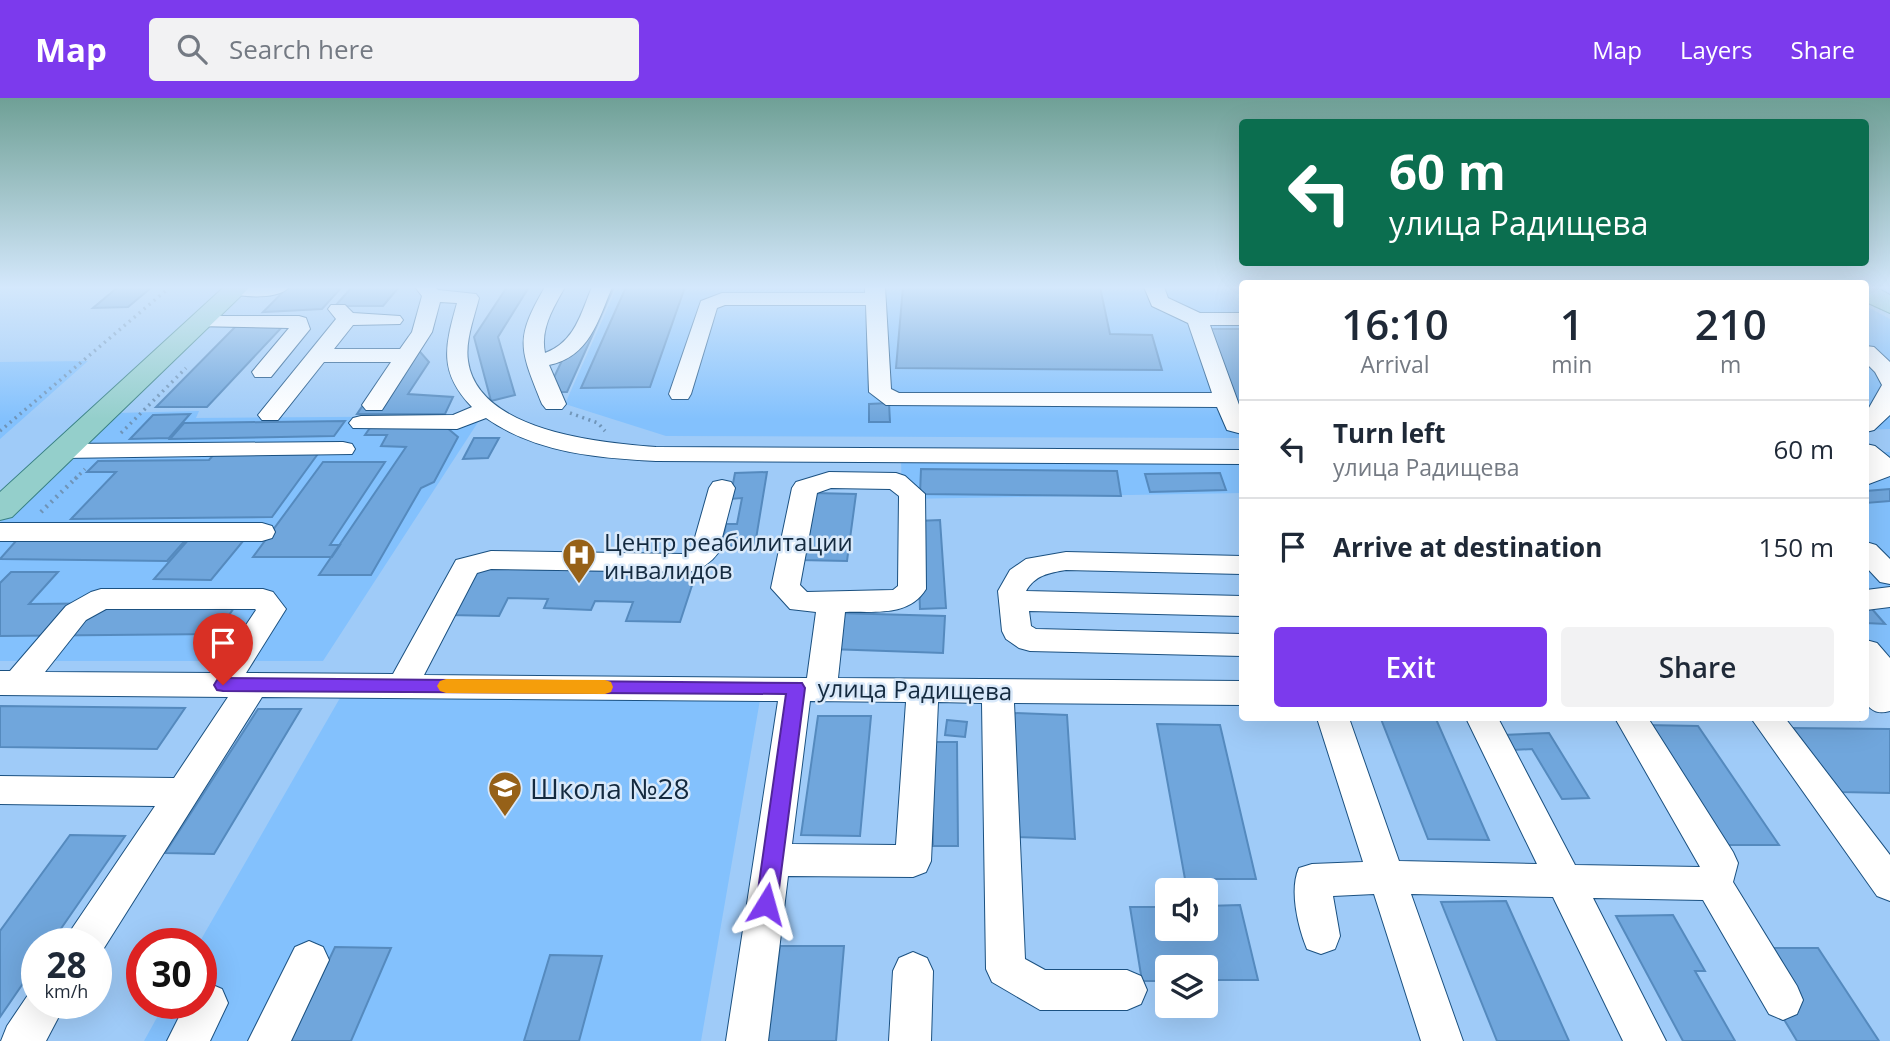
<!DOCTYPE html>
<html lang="en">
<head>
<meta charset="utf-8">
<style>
	body { margin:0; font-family:"Open Sans",sans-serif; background:#f2f2f3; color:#1f2937; height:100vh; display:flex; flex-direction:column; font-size:26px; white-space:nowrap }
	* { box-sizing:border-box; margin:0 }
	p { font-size:23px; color:#747a83 }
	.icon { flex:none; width:38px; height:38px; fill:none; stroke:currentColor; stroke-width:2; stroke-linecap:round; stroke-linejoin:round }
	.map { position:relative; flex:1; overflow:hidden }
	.details { position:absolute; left:1239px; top:182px; width:630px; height:441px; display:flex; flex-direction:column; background:#fff; border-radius:7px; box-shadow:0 7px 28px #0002 }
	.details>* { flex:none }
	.banner { position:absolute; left:1239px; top:21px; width:630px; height:147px; border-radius:7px; box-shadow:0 7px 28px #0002; background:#0b6e4f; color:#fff; overflow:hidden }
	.tools { position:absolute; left:1155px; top:780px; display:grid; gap:14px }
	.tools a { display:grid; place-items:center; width:63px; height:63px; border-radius:7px; background:#fff; box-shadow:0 7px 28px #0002; font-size:35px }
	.speed { position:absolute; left:21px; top:830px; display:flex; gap:14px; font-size:35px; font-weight:700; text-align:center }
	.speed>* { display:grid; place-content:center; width:91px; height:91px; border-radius:50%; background:#fff; box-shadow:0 7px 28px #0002; line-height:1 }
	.speed small { font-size:18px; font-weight:400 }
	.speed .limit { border:10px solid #d22; background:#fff; color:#111 }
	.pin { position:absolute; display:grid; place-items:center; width:60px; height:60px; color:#fff; margin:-72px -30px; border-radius:50% 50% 50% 0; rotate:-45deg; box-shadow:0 0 7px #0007 }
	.pin .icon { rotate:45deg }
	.me { position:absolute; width:77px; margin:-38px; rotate:8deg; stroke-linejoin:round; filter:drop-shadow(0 0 5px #0008) }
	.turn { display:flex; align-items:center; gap:24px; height:147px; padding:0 35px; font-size:32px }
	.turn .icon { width:91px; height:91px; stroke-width:2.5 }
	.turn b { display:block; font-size:49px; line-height:60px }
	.eta { display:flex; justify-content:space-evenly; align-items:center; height:119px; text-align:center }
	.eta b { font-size:42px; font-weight:600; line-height:49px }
	.button { display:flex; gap:14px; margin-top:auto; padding:14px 35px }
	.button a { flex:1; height:80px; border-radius:7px; background:#7c3aed; color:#fff; font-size:28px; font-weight:600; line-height:80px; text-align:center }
	.button a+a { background:#f2f2f3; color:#1f2937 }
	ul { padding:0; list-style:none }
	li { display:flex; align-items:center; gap:21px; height:98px; padding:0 35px; border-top:2px solid #e0e1e3 }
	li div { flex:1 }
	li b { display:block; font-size:26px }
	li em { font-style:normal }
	header { display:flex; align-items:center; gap:42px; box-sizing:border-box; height:98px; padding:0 35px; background:#7c3aed; color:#fff }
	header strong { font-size:33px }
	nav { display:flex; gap:38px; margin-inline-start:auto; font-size:24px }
	.search { width:490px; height:63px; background:#f2f2f3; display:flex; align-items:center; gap:18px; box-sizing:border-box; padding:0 24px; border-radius:7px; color:#747a83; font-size:26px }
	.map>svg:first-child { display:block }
	.built { fill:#83c1fd }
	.building { fill:#70a6dc; stroke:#558abe; stroke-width:2 }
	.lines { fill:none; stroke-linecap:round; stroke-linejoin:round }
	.minor-casing { stroke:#1b5181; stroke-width:2 }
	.major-casing { stroke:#388083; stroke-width:2 }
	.path-far1 { stroke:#6f94b8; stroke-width:3.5; stroke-dasharray:2 4.5; stroke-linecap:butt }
	.path { stroke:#6f94b8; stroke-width:4.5; stroke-dasharray:2 5; stroke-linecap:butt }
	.minor { fill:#fff; fill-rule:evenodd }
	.major { fill:#94cfcb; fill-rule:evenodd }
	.route { fill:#7c3aed; stroke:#51269a; stroke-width:2 }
	.slow { fill:#f59e0b }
	.labels { text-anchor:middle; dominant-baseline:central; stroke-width:5; stroke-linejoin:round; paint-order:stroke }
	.poi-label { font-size:24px; fill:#142a3f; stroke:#d9e9fa; text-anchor:start }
	.street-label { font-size:24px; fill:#142a3f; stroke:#d9e9fa }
	.near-poi-label { font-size:28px; fill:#142a3f; stroke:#d9e9fa; text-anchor:start }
</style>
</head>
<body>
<header>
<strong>Map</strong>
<div class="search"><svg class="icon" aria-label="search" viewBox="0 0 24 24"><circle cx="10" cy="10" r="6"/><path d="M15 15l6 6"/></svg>Search here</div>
<nav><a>Map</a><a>Layers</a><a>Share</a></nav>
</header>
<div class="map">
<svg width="1890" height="943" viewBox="0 0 1890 943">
	<rect width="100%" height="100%" fill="#9fcbf8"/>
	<path class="built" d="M617,189H1242V340L666,338L565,306Z
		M1866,208L1890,221V331L1866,332Z
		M88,263L0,341V264Z
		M199,313L196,320L482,318L323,563H0V424L115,315Z
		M1866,354H1890V590H1866Z
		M1242,360V395L902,401L901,361Z
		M344,593L761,596L701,943H144L165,905H201L199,845Z"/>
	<path class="building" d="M118,189H152L128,209L93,210Z
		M288,189H324L323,190H341L322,211L263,214Z
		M352,189H399L383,208H335Z
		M507,189H529L498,239L515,297L491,303L474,239Z
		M597,189H614L567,294H547Z
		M626,189H685L650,289L581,290Z
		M903,189H1100L1110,236L1152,237L1162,272L896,270Z
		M236,228H283L207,309H156Z
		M1195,231H1242V320H1230Z
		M408,240L429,264L408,296L453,299L445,316H357Z
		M889,305L890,324H869V306Z
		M190,316L169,340L130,341L153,317Z
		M345,323L334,338L170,341L184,325Z
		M374,324H440L458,339L434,384L421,390L371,477H319L406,349L381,348L387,337H365Z
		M474,340H499L488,360L463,361Z
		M320,353L272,419L71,421L116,374H87L98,363L209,362L215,355Z
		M323,364H385L330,447H340L332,459H253Z
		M921,371L1117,373L1121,398L920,396Z
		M767,374L755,447L722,448L726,426H737L742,400L730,401L735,375Z
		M1220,375L1226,392L1150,394L1145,376Z
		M1890,391V403L1866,405V393Z
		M813,395L856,396L847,463L800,462Z
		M940,422L946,510L920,511L917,423Z
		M23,435L189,438L167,463L0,461Z
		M189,441L244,442L211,482L154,481Z
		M483,456L523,471L644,474L649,461L700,463L680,524L626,523L633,504L595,503L591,512L544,510L548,501L508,500L499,518L449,517Z
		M11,474H58L29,506L238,504L216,536L0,538V485Z
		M1866,504L1885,526L1866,525Z
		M836,515L945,518L943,555L829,551Z
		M0,608L185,610L157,651L0,649Z
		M258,611H301L214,756L165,755Z
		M1014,615L1067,617L1075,741L1016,739Z
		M818,618H871L860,738L801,737Z
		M1381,621H1436L1489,742L1428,741Z
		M947,622L967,624L965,639L945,637Z
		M1157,626L1220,627L1256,781H1185Z
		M1645,627L1698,628L1779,747H1720Z
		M1793,630L1890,631V695L1841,694Z
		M1549,635L1589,700L1562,701L1532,651L1512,652L1503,637Z
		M933,644H957L958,748H933Z
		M70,737L125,738L51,845H37V865L0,919V833Z
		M1506,803L1569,943H1497L1441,804Z
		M1240,807L1258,882H1206V870H1167V883H1142L1130,809H1167V831H1206V808Z
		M1673,817L1705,873H1695L1735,943H1683L1616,818Z
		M780,848H844L836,943H768Z
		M335,849L391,850L351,943H291Z
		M1741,850H1818L1879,943H1797Z
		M550,857L602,858L579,943H524Z"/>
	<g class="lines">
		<g class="minor-casing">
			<path id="minor" d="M227,189H289C279,202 243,199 228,195Z
				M415,189H435L438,192L476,196L479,200C474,220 465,243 468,263C478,334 602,345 656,349L1242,352V366L656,363C598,360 536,355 486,320L457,331L353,330L349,325L353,320L361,318L453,317L472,309C438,274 445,248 457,205L440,204L432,234L382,312H366L362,307L391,264H324L278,322H262L258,317L262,312L336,221L328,211L331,207H345L353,215L400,218L403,222L400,226L353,227L334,251H400L412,234L422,198Z
				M545,189H565C553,210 540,231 545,255C575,244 581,215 592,189H612C598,223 589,259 549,267L566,306L562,311H546L542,306C520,251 514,242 545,189Z
				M865,189H885L891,291L899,295H1212L1188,225L1152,208L1144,189H1164L1168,200L1200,215H1242V227H1210L1242,315V336L1227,332L1217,309L886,307L869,294L866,207H725L717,210L691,296L688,301H672L669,296L701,203L722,195H865Z
				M201,218H299L306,220L310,231L271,279H255L252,274L289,230L194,228L191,224L194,220Z
				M1866,248L1874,249L1890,264V317L1874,332L1866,334V315L1882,287L1875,274L1866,265Z
				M343,344L352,346L355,351L352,356L63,360L54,358L51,353L54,348L63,346Z
				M1866,346L1875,348L1890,360V378L1866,387V370L1869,368L1866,365Z
				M829,374L896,375L905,378L925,396L926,491C909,519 875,513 845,514L838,580L1242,583V607L1014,605L1025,861L1045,872H1127L1141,878L1147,892L1141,906L1127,912H1040L992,884L986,871L982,605L938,604L931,763L926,774L913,779L788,778L768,943H726L778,603L262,599L99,858L96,859V845H66L71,832L155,708L0,706V678L174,680L228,599L0,597V573H10L66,508L91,494L101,491H263L273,494L286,511L246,575L393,576L456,462L491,453L683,456L692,450L709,390L713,384L722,382L731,384L735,390L718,455C711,465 701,471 689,474L491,471L477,475L424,577L807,580L816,514L790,511L771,490L792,390L796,384ZM831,390L890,391L899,398L898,488L893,492L807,494L800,487L817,395ZM106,511H255L256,512L214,575L45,574L86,522ZM810,603L906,604L896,747L792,746Z
				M0,425H262L272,428L275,434L272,440L262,443H0Z
				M1866,444L1876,447L1890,461V486L1880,484L1866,469Z
				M1066,454L1242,458V476L1066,472C1049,475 1035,477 1026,493L1242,498V518L1029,513L1031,528L1036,531L1242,536V558L1030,553L1019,550L1006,541L1002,533L998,493L1010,472L1026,461Z
				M1890,489V509L1866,512V492Z
				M1866,542L1877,545L1890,560V613C1879,616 1872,614 1866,605Z
				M1317,620H1349L1399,763L1537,766L1466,620H1498L1575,767L1700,769L1615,620H1648L1733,754L1738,765L1733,784L1797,888L1803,902L1797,916L1783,922L1769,916L1703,802L1593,800L1666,943H1623L1553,799L1411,796L1463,943H1421L1374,796L1333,798L1340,838L1335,851L1321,856L1307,851C1298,829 1289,792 1299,770L1312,766L1363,764Z
				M1751,620H1785L1890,757V803L1877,798Z
				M309,843L323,849L329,862L291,943H248L295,849Z
				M913,854L927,860L933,873L931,943H889L893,873L899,860Z
				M208,885L222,891L228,905L210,943H167L186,905H201V888Z
				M37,889V905H66L46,943H1L7,928L32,891Z"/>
		</g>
		<g class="major-casing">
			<path id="major" d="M224,189H250L12,419L0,422V394Z
				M1866,189H1875L1890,197V215L1866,204Z"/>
		</g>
		<path class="path-far1" d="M570,315L598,325L605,333
			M0,333L170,189
			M121,335L186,270
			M75,381L85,371"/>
		<path class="path" d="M41,414L77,379
			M1796,620L1865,621"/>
		<use href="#minor" class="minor"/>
		<use href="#major" class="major"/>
	</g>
	<linearGradient id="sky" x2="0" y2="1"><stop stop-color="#6fa096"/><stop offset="0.59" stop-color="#d4e8fc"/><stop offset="1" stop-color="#d4e8fc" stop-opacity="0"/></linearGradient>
	<rect width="1890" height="321" fill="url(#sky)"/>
	<path class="route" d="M223,580L802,585L805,590L777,806L774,813L766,815L759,813L756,806L786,596L223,593L217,592L214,587L217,582Z"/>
	<path class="slow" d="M446,581L605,582L611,584L613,589L611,594L605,596L446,595L440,593L437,588L440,583Z"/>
	<defs>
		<g id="hospital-pin" transform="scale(1.75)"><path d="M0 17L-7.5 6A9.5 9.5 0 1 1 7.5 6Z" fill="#966118" stroke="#d9e9fa"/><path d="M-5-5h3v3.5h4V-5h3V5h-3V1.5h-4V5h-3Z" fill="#fff"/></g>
		<g id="school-pin" transform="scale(1.75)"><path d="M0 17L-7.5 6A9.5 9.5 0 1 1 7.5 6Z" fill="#966118" stroke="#d9e9fa"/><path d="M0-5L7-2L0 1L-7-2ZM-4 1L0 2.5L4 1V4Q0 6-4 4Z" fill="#fff"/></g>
	</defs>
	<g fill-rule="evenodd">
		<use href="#hospital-pin" x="579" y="457"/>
		<use href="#school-pin" x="505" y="690"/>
	</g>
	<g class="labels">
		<g class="poi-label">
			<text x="604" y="443">Центр реабилитации<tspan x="604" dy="28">инвалидов</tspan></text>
		</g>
		<g class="street-label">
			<text transform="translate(915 591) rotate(1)">улица Радищева</text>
		</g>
		<g class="near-poi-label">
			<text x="530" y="690">Школа №28</text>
		</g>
	</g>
</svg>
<div class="tools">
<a><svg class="icon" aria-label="sound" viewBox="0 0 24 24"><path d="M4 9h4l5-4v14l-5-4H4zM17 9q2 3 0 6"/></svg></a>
<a><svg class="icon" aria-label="layers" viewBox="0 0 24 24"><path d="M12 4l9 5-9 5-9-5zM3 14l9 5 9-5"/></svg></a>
</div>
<div class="speed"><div>28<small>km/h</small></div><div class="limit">30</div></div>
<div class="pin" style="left:223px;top:587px;background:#d93025"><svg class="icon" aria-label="arrive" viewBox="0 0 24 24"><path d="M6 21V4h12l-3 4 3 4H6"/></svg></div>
<svg class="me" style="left:766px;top:806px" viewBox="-20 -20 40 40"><path d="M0-17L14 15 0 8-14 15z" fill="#7c3aed" stroke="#fff" stroke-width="4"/></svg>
<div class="banner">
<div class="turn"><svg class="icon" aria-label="left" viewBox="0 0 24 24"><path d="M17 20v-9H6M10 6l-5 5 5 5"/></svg><div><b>60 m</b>улица Радищева</div></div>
</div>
<section class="details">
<div class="eta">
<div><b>16:10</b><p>Arrival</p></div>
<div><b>1</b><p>min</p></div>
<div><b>210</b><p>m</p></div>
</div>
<ul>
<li><svg class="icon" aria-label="left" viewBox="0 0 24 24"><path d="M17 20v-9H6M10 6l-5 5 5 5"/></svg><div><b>Turn left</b><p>улица Радищева</p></div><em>60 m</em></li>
<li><svg class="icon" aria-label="arrive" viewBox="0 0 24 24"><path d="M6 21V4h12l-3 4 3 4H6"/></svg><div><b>Arrive at destination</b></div><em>150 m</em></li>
</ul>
<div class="button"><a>Exit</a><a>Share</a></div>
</section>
</div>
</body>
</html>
